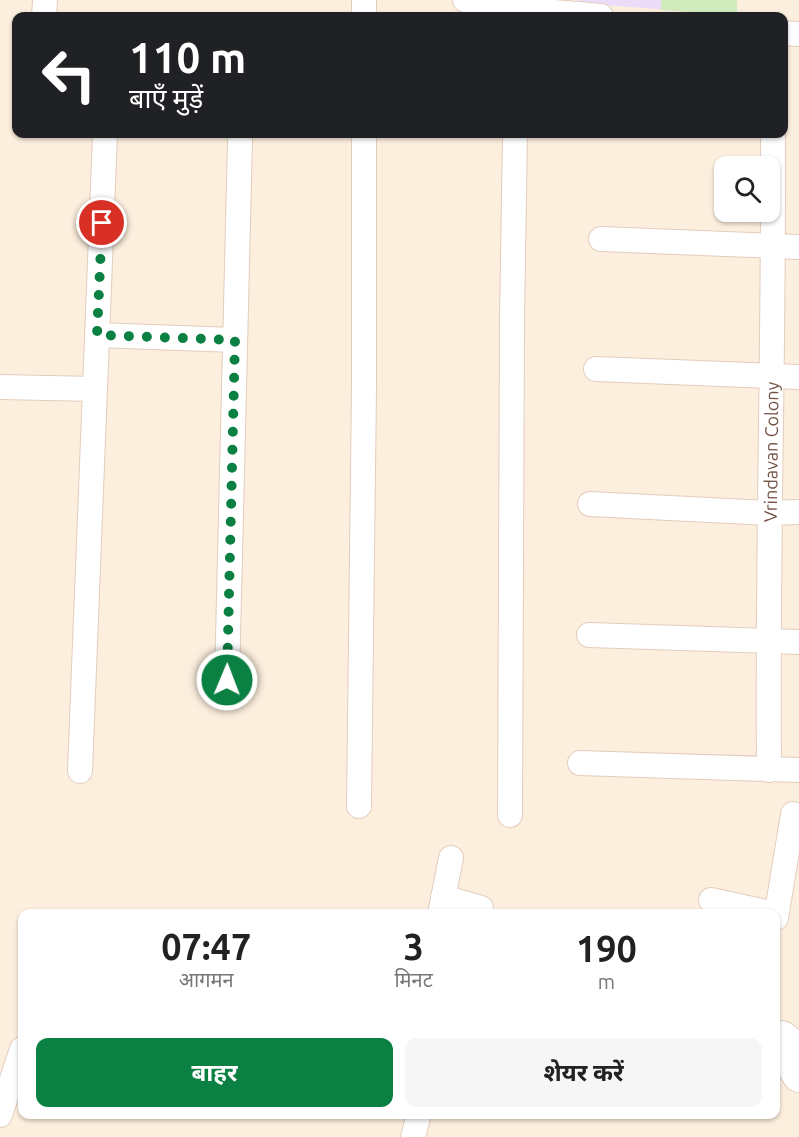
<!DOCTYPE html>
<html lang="hi">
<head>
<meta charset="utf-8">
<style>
	body { margin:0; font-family:Ubuntu,"Noto Sans Devanagari",sans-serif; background:#f6f6f6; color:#222; height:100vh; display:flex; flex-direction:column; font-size:22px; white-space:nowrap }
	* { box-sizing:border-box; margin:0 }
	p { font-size:20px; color:#767676 }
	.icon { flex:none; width:33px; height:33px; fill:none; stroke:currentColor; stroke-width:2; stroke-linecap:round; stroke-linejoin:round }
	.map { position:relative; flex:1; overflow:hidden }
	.details { position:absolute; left:18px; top:909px; width:762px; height:210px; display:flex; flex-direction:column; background:#fff; border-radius:12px; box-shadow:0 2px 4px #0004 }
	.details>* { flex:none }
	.top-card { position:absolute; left:12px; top:12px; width:776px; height:126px; border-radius:12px; box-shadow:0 2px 4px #0004; background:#202124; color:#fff; overflow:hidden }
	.fabs { position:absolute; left:714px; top:156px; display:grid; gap:12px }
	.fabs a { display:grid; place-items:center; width:66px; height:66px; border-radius:12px; background:#fff; box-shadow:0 2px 4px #0004; font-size:30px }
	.pin { position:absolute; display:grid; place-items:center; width:51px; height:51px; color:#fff; margin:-26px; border:3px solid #fff; border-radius:50%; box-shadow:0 2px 6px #0007 }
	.me { position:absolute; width:66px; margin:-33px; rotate:1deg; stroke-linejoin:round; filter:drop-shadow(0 0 4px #0008) }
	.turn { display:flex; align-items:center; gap:21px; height:126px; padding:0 18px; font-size:27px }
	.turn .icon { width:78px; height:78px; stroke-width:2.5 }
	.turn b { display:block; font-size:42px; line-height:51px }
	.eta { display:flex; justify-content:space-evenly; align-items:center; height:102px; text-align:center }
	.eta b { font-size:36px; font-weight:700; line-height:42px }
	.primary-button { display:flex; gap:12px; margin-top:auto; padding:12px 18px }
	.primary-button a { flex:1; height:69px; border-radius:12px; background:#0b8043; color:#fff; font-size:24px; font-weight:700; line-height:69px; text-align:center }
	.primary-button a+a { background:#f6f6f6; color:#222 }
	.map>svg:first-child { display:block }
	.education { fill:#ecdbf9 }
	.green { fill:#d1ebbc }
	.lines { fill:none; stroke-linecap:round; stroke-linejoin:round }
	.minor-casing { stroke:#e3ccbd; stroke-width:26 }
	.minor { stroke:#fff; stroke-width:24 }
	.route { stroke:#0b8043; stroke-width:10; stroke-dasharray:0 18 }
	.labels { text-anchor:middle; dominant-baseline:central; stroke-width:4.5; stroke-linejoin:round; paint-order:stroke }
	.street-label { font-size:18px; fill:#745345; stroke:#fff3e5 }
</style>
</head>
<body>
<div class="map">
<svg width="799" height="1137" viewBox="0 0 799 1137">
	<rect width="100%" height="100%" fill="#fdefde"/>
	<path class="education" d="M577,0H737V15L577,3Z"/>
	<path class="green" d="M661,0H737V15L661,10Z"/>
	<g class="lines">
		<g class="minor-casing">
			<g id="minor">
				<path d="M465,0L518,9L601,16"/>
				<path d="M44,16L45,0"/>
				<path d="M364,16V0"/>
				<path d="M783,33L799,34"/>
				<path d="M601,239L799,247"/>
				<path d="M97,335L235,340"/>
				<path d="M596,369L799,377"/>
				<path d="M0,387L95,389"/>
				<path d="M590,504L770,513L799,512"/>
				<path d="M589,635L799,642"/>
				<path d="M227,680L240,140L239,134"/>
				<path d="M580,763L799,770"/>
				<path id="s1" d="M769,770C767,558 774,346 773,134"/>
				<path d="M80,771L105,134"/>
				<path d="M359,806L364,388V134"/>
				<path d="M510,815L512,320L515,134"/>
				<path d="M443,897L481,908"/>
				<path d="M711,900L775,914"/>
				<path d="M440,914L451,858"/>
				<path d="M776,918L793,814"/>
				<path d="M776,1032L785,1034L792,1040L791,1071L796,1079L799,1080"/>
				<path d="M0,1115L22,1049"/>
				<path d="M413,1137L419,1114"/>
			</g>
		</g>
		<use href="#minor" class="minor"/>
	</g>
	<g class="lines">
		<path class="route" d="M102,223L97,335L235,340L227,680"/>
	</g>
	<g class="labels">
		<g class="street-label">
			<text stroke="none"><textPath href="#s1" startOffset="318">Vrindavan Colony</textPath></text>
		</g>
	</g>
</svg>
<div class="fabs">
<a><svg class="icon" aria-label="search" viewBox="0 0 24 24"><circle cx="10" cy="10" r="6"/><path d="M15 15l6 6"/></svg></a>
</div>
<div class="pin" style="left:102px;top:223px;background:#d93025"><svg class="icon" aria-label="arrive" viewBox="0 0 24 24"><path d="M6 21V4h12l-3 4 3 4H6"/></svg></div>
<svg class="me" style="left:227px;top:680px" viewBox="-20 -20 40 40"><circle r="17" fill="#0b8043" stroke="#fff" stroke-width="3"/><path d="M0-11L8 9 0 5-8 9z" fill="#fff"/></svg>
<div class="top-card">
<div class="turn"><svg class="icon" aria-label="left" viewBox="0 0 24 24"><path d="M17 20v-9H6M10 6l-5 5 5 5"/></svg><div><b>110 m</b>बाएँ मुड़ें</div></div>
</div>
<section class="details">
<div class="eta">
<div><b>07:47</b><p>आगमन</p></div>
<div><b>3</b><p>मिनट</p></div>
<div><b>190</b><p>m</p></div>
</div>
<div class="primary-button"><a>बाहर</a><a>शेयर करें</a></div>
</section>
</div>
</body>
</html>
